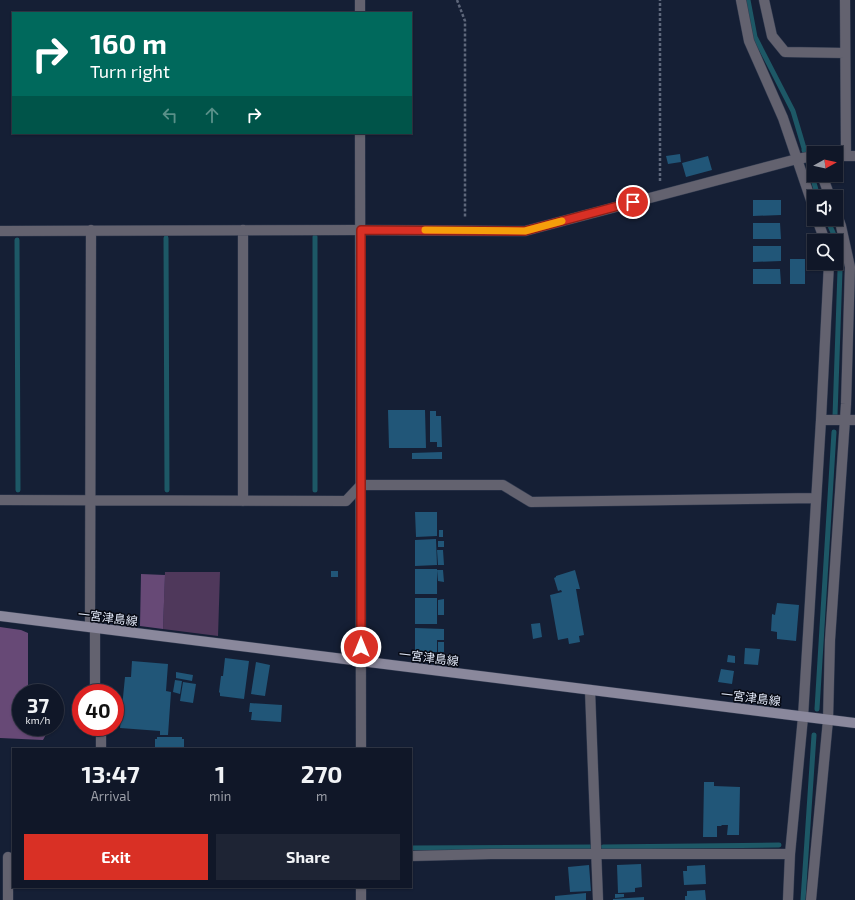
<!DOCTYPE html>
<html lang="en">
<head>
<meta charset="utf-8">
<style>
	body { margin:0; font-family:"Exo 2","Noto Sans JP",sans-serif; background:#1e2434; color:#f1f3f6; height:100vh; display:flex; flex-direction:column; font-size:15px; white-space:nowrap }
	* { box-sizing:border-box; margin:0 }
	p { font-size:13px; color:#9c9fa8 }
	.icon { flex:none; width:22px; height:22px; fill:none; stroke:currentColor; stroke-width:2; stroke-linecap:round; stroke-linejoin:round }
	.map { position:relative; flex:1; overflow:hidden }
	.drawer { position:absolute; left:12px; top:748px; width:400px; height:140px; display:flex; flex-direction:column; background:#101728; border-radius:0px; box-shadow:0 1px 3px #0004,0 0 0 1px #303645 }
	.drawer>* { flex:none }
	.top-card { position:absolute; left:12px; top:12px; width:400px; height:122px; border-radius:0px; box-shadow:0 1px 3px #0004,0 0 0 1px #303645; background:#00695c; color:#fff; overflow:hidden }
	.needle { width:26px; rotate:82deg }
	.tools { position:absolute; left:807px; top:146px; display:grid; gap:8px }
	.tools a { display:grid; place-items:center; width:36px; height:36px; border-radius:0px; background:#101728; box-shadow:0 1px 3px #0004,0 0 0 1px #303645; font-size:20px }
	.speed { position:absolute; left:12px; top:684px; display:flex; gap:8px; font-size:20px; font-weight:700; text-align:center }
	.speed>* { display:grid; place-content:center; width:52px; height:52px; border-radius:50%; background:#101728; box-shadow:0 1px 3px #0004,0 0 0 1px #303645; line-height:1 }
	.speed small { font-size:10px; font-weight:400 }
	.speed .limit { border:6px solid #d22; background:#fff; color:#111 }
	.pin { position:absolute; display:grid; place-items:center; width:34px; height:34px; color:#fff; margin:-17px; border:2px solid #fff; border-radius:50%; box-shadow:0 1px 4px #0007 }
	.me { position:absolute; width:44px; margin:-22px; rotate:0deg; stroke-linejoin:round; filter:drop-shadow(0 0 3px #0008) }
	.turn { display:flex; align-items:center; gap:14px; height:84px; padding:0 12px; font-size:18px }
	.turn .icon { width:52px; height:52px; stroke-width:2.5 }
	.turn b { display:block; font-size:28px; line-height:34px }
	.lanes { display:flex; align-items:center; height:38px; padding:0 12px; background:#0003; justify-content:center; gap:20px; direction:ltr }
	.lanes .off { opacity:.35 }
	.eta { display:flex; justify-content:space-evenly; align-items:center; height:68px; text-align:center }
	.eta b { font-size:24px; font-weight:700; line-height:28px }
	.button { display:flex; gap:8px; margin-top:auto; padding:8px 12px }
	.button a { flex:1; height:46px; border-radius:0px; background:#d93025; color:#fff; font-size:16px; font-weight:700; line-height:46px; text-align:center }
	.button a+a { background:#1e2434; color:#f1f3f6 }
	.map>svg:first-child { display:block }
	.green { fill:#4f385b }
	.forest { fill:#674976 }
	.lines { fill:none; stroke-linecap:round; stroke-linejoin:round }
	.stream { stroke:#1d5866; stroke-width:5 }
	.building { fill:#215678 }
	.minor-casing { stroke:#323b50; stroke-width:11 }
	.tertiary-casing { stroke:#323b50; stroke-width:11 }
	.secondary-casing { stroke:#323b50; stroke-width:11 }
	.path { stroke:#5e677b; stroke-width:2.5; stroke-dasharray:3 2; stroke-linecap:butt }
	.minor { stroke:#63626f; stroke-width:10 }
	.tertiary { stroke:#63626f; stroke-width:10 }
	.secondary { stroke:#8a889c; stroke-width:10 }
	.route-casing { stroke:#8d1f18; stroke-width:10 }
	.route { stroke:#d93025; stroke-width:7 }
	.slow { stroke:#f59e0b; stroke-width:7 }
	.labels { text-anchor:middle; dominant-baseline:central; stroke-width:3; stroke-linejoin:round; paint-order:stroke }
	.street-label { font-size:12px; fill:#e1e8f8; stroke:#060913 }
</style>
</head>
<body>
<div class="map">
<svg width="855" height="900" viewBox="0 0 855 900">
	<rect width="100%" height="100%" fill="#151f35"/>
	<path class="green" d="M165,572H220L218,636L163,629Z"/>
	<path class="forest" d="M141,574L165,575L163,629L140,626Z
		M0,627L21,630L28,633V693H21V727H50L43,740L0,738Z"/>
	<g class="lines">
		<path class="stream" d="M748,0L755,37L793,111L809,165L804,150
			M809,165L818,197
			M827,219L838,244L840,270L835,416
			M315,237V490
			M166,238L167,490
			M17,240L18,490
			M817,709L834,432
			M603,847L779,845
			M411,848L590,847
			M803,900L814,735"/>
	</g>
	<path class="building" d="M680,154L681,162L668,164L666,156Z
		M708,156L712,170L686,177L682,163Z
		M753,200H781V215L753,216Z
		M753,223H780L781,239H753Z
		M753,246H781V261L753,262Z
		M790,259H805V284H790Z
		M753,269H780L781,284H753Z
		M388,410H425L426,448H389Z
		M430,411H436V416H441L442,447H437V442H430Z
		M442,452V459H412V453Z
		M415,512H437V536L416,537Z
		M439,530H443V537H439Z
		M436,539L437,565L415,566V540Z
		M438,541H444V547H438Z
		M437,550H443L444,565H438Z
		M415,569H437V594H415Z
		M437,570H443L444,582L438,581Z
		M575,570L579,585L580,589H576L584,635L579,636L580,642L569,644L568,638L558,640L550,595L562,592L561,590L558,591L554,578L556,577V576Z
		M331,571H338V577H331Z
		M415,598H437V624H415Z
		M444,599V615H438V600Z
		M777,603L799,605L796,641L777,639V632L771,631L772,614L775,615Z
		M540,623L542,637L533,639L531,624Z
		M415,628L444,629V640H437V652L415,653Z
		M438,642H444V652H438Z
		M745,648L760,649L758,665L744,664Z
		M440,654H444V662H440Z
		M728,655L735,656V663L727,662Z
		M225,658L249,661L244,699L220,696V693L219,692L221,676H223Z
		M132,661L168,664L166,691L171,692L168,735H160V731L120,728L125,677H131Z
		M256,662L270,665L265,696L251,694Z
		M721,669L734,671L732,684L718,682Z
		M176,672L193,675L192,681L176,678Z
		M175,680L182,681L180,694L173,692Z
		M183,682L196,684L193,703L180,701Z
		M250,703L282,705L281,722L251,720L252,712H249Z
		M157,737H182V739H184V749H155V739H157Z
		M704,782H714V786L740,787L739,835H727L728,825H722L721,826H717V837H703Z
		M641,864L642,887L635,888V892L618,893L617,865Z
		M589,865L591,891L570,892L568,867Z
		M705,865L706,884L684,885L683,871H687V866Z
		M705,890L706,900H685V896H687V891Z
		M586,893V900H555V896Z
		M615,894H624V897L615,898Z
		M644,897V900H613V899Z"/>
	<g class="lines">
		<g class="minor-casing">
			<path id="minor" d="M741,0L749,41L783,118L814,209
				M764,0L772,36L785,52L845,53
				M845,0L846,156
				M836,156H855
				M822,175L830,197
				M817,219L825,241
				M0,231L361,230L525,231L797,159L814,156
				M821,420H855
				M0,500L346,501L361,485H503L531,502L816,498
				M243,501V230
				M90,627L91,230
				M590,690L598,900
				M95,693V628
				M94,727L101,728V749
				M411,856L491,854H790
				M8,900V857
				M788,900L790,854L803,717L821,420L829,263
				M811,900L828,720L830,640L846,404L850,267L841,226L836,212"/>
		</g>
		<g class="tertiary-casing">
			<path id="tertiary" d="M360,13V0
				M360,133L361,749
				M361,900V887"/>
		</g>
		<g class="secondary-casing">
			<path id="secondary" d="M0,616L855,723"/>
		</g>
		<path class="path" d="M457,0L465,21V218
			M660,181V0"/>
		<use href="#minor" class="minor"/>
		<use href="#tertiary" class="tertiary"/>
		<use href="#secondary" class="secondary"/>
	</g>
	<g class="lines">
		<g class="route-casing">
			<path id="route" d="M361,647V230L525,231L633,202"/>
		</g>
		<use href="#route" class="route"/>
		<path class="slow" d="M425,230L525,231L562,221"/>
	</g>
	<g class="labels">
		<g class="street-label">
			<text transform="translate(108 617) rotate(7)">一宮津島線</text>
			<text transform="translate(429 657) rotate(7)">一宮津島線</text>
			<text transform="translate(751 697) rotate(7)">一宮津島線</text>
		</g>
	</g>
</svg>
<div class="tools">
<a><svg class="needle" viewBox="-14 -14 28 28"><path d="M0-13l5 13h-10z" fill="#e53935"/><path d="M0 13l5-13h-10z" fill="#9c9fa8"/></svg></a>
<a><svg class="icon" aria-label="sound" viewBox="0 0 24 24"><path d="M4 9h4l5-4v14l-5-4H4zM17 9q2 3 0 6"/></svg></a>
<a><svg class="icon" aria-label="search" viewBox="0 0 24 24"><circle cx="10" cy="10" r="6"/><path d="M15 15l6 6"/></svg></a>
</div>
<div class="speed"><div>37<small>km/h</small></div><div class="limit">40</div></div>
<div class="pin" style="left:633px;top:202px;background:#d93025"><svg class="icon" aria-label="arrive" viewBox="0 0 24 24"><path d="M6 21V4h12l-3 4 3 4H6"/></svg></div>
<svg class="me" style="left:361px;top:647px" viewBox="-20 -20 40 40"><circle r="17" fill="#d93025" stroke="#fff" stroke-width="3"/><path d="M0-11L8 9 0 5-8 9z" fill="#fff"/></svg>
<div class="top-card">
<div class="turn"><svg class="icon" aria-label="right" viewBox="0 0 24 24"><path d="M7 20v-9h11M14 6l5 5-5 5"/></svg><div><b>160 m</b>Turn right</div></div>
<div class="lanes"><svg class="icon off" aria-label="left" viewBox="0 0 24 24"><path d="M17 20v-9H6M10 6l-5 5 5 5"/></svg><svg class="icon off" aria-label="ahead" viewBox="0 0 24 24"><path d="M12 20V5M6 11l6-6 6 6"/></svg><svg class="icon" aria-label="right" viewBox="0 0 24 24"><path d="M7 20v-9h11M14 6l5 5-5 5"/></svg></div>
</div>
<section class="drawer">
<div class="eta">
<div><b>13:47</b><p>Arrival</p></div>
<div><b>1</b><p>min</p></div>
<div><b>270</b><p>m</p></div>
</div>
<div class="button"><a>Exit</a><a>Share</a></div>
</section>
</div>
</body>
</html>
